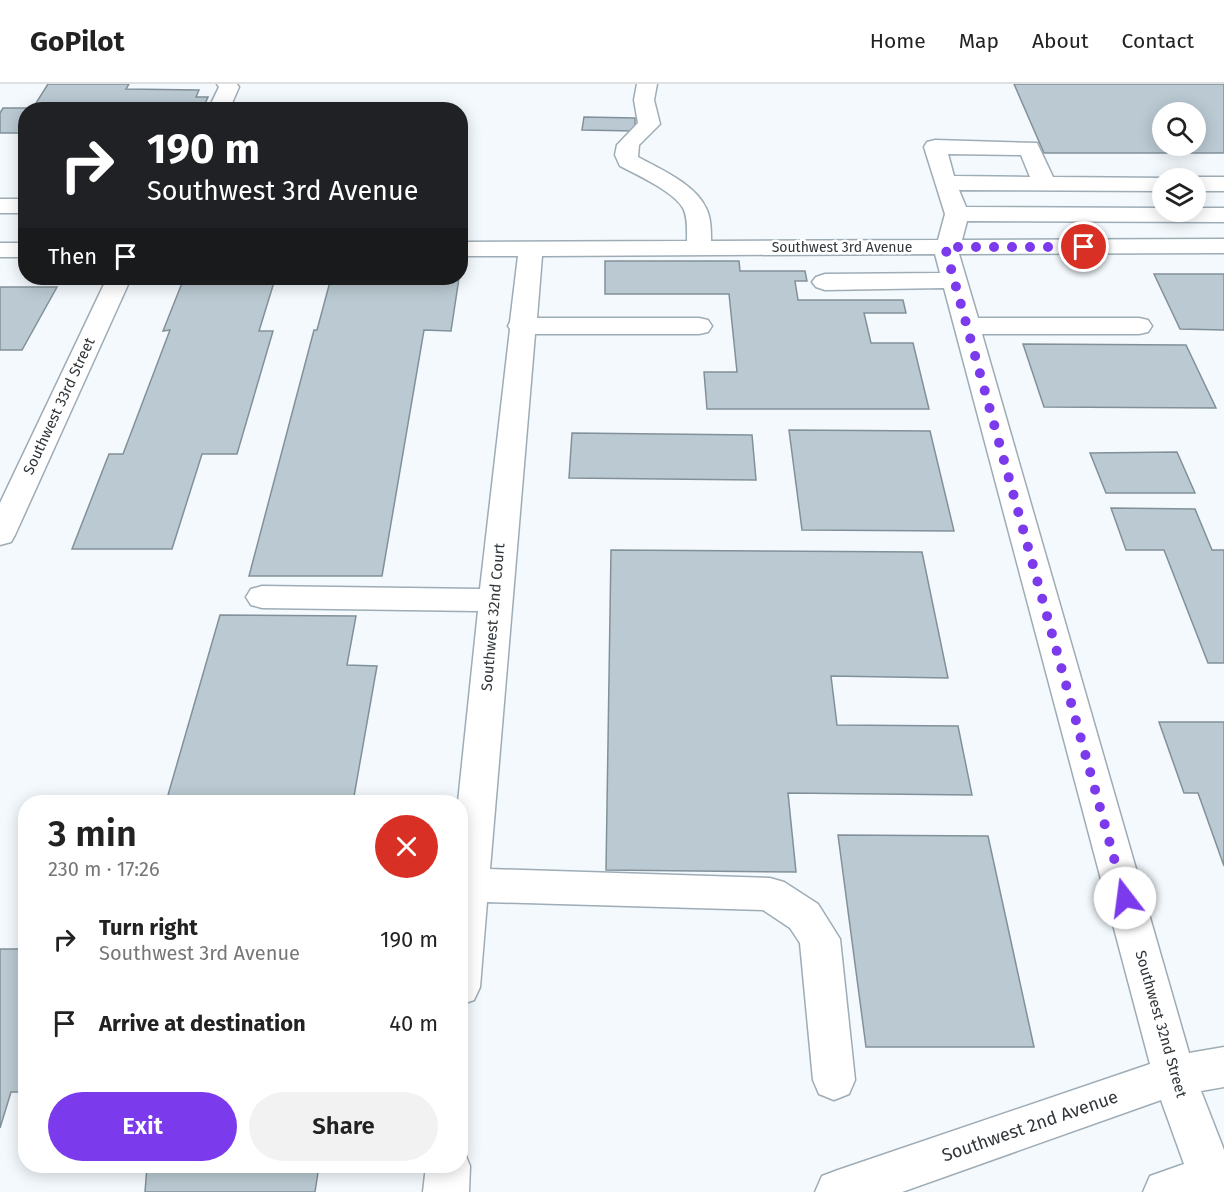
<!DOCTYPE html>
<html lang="en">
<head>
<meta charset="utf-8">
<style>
	body { margin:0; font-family:"Fira Sans",sans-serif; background:#f2f2f2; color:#222; height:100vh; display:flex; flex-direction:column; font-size:22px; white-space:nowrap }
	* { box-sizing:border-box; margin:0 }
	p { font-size:20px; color:#767676 }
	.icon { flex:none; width:33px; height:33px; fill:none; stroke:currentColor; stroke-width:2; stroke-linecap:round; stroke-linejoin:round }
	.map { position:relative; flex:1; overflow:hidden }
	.sheet { position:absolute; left:18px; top:711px; width:450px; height:378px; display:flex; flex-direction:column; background:#fff; border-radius:24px; box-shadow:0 3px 15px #0003 }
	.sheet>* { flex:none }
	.guide { position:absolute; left:18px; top:18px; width:450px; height:183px; border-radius:24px; box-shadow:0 3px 15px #0003; background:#202124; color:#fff; overflow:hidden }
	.controls { position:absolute; left:1152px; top:18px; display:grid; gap:12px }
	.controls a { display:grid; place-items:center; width:54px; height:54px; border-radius:50%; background:#fff; box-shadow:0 3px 15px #0003; font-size:30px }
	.pin { position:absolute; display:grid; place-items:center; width:51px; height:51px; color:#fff; margin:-26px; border:3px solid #fff; border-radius:50%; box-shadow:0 2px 6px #0007 }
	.me { position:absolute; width:66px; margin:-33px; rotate:345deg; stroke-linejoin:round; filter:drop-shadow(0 0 4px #0008) }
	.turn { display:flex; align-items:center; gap:21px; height:126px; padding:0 30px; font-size:27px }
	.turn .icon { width:78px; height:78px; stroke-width:2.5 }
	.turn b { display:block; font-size:42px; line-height:51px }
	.then { display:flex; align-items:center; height:57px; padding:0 30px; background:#0003; gap:12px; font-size:22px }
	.round { display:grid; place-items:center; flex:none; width:63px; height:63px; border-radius:32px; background:#f2f2f2 }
	.overview { display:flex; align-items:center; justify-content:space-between; height:102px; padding:0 30px }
	h1 { font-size:36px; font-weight:600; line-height:45px }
	.cta { display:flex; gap:12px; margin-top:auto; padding:12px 30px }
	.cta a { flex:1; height:69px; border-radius:36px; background:#7c3aed; color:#fff; font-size:24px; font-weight:600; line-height:69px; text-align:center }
	.cta a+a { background:#f2f2f2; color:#222 }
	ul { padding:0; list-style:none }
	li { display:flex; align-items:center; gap:18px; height:84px; padding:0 30px }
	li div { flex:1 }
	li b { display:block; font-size:22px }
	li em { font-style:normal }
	header { display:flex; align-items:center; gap:36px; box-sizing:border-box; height:84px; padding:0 30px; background:#fff; border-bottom:2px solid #e0e0e0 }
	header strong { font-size:28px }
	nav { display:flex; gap:33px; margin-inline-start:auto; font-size:21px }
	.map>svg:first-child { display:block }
	.building { fill:#bac9d2; stroke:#829199; stroke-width:1.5; fill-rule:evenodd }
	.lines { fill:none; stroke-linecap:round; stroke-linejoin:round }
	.minor-casing { stroke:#9eacb6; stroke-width:3 }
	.minor { fill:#fff; fill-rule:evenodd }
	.route { stroke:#7c3aed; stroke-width:10; stroke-dasharray:0 18 }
	.labels { text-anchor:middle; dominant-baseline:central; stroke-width:5; stroke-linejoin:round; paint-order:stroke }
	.far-street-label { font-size:14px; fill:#30363a; stroke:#fff }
	.street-label { font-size:15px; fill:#30363a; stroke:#fff }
	.near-street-label { font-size:18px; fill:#30363a; stroke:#fff }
</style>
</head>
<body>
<header>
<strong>GoPilot</strong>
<nav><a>Home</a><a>Map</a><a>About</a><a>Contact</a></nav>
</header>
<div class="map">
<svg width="1224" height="1108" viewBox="0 0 1224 1108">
	<rect width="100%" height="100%" fill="#f3f9fd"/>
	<path class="building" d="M48,0H129L126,5L199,6L196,13H208L202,26H26V49H0V29L3,24H33Z
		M1014,0H1224V69H1044ZM1162,28H1196V62H1162Z
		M584,33L635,34V47L582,46Z
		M605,177H739L740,187H805L807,197H795L798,216H903L906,229H864L871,259H913L929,325H707L704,288H737L729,210H605Z
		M1154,190H1224V246L1180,245Z
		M184,194H286L275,195L259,247H273L237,370H202L172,465H72L109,370H123L170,246L163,247Z
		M331,194H459L451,247L424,246L382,492H249L314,246H317Z
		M0,203H57L22,266H0Z
		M1023,260L1186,261L1216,324L1044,323Z
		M789,346L930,347L954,447L802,446Z
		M572,349L752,351L756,396L569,394Z
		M1177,368L1195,409H1106L1090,369Z
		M1111,424L1195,425L1212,466H1224V579H1208L1164,466H1126Z
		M611,466L922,468L948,594L831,592L837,641L958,642L972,711L788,709L796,788L606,786Z
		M220,531L356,532L347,581L377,582L353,718H166Z
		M1159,638H1224V782L1198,709H1184Z
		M838,751L988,752L1034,963H866Z
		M0,865H26V1008H11L0,1044Z
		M147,1082H319L315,1108H145Z"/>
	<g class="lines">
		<g class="minor-casing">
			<path id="minor" d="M217,0H237L239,3L229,26H208L219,3Z
				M637,0H657L654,16L660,40L639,61L638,73C660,85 695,100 706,124C711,134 711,146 711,157L938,156L945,130L924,63L927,58L935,56L1037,59L1053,93L1167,94H1162V107L959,106L966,123L1162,124V128H1196V124H1224V138L967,137L962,156L1224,155V169L959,170L978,234H1139L1148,236L1152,242L1148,248L1139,250H982L1189,969L1224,963V1003L1201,1007L1224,1066V1108H1143L1150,1092L1184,1080L1161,1016L902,1108H815L822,1092L838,1086L1150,980L944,204L825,206L816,203L812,198L816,193L825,190L940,189L935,170L542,172L537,234H699L708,236L712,242L708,248L699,250H535L490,785L770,794L784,798L818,820L840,855L855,996L849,1010L834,1016L819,1010L813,996L800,859L790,844L763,826L487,818L480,903L474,916L460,921V718H458L478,527L262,524L251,521L246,513L251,505L262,502L480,505L510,245L508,242L510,238L518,172H460V158L687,157C687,147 688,133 683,124C674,108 636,90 620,82L615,71L617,61L638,39L634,16ZM948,70L1021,71L1030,93L954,92Z
				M1196,93H1224V107H1196V94H1191Z
				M0,115H26V129H0Z
				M0,159H26V173H0Z
				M107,194H131L15,451L11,458L0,461V419Z
				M460,1065L464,1067L470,1082L469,1108H423L426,1082H460Z"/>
		</g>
		<use href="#minor" class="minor"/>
	</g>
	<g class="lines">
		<path class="route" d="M1084,163H945L1125,814"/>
	</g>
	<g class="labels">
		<g class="far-street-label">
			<text x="842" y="163">Southwest 3rd Avenue</text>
		</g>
		<g class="street-label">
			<text transform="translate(59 322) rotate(-65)">Southwest 33rd Street</text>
			<text transform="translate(493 533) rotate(-85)">Southwest 32nd Court</text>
			<text transform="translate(1161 940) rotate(74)">Southwest 32nd Street</text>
		</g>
		<g class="near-street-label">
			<text transform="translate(1030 1042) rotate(-19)">Southwest 2nd Avenue</text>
		</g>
	</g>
</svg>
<div class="controls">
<a><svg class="icon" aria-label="search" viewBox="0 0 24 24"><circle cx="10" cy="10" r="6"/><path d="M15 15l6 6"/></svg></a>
<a><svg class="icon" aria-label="layers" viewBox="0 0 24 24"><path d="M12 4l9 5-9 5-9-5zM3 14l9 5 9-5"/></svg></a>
</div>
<div class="pin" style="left:1084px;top:163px;background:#d93025"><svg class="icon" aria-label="arrive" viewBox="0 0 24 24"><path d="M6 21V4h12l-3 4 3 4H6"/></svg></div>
<svg class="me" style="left:1125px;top:814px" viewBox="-20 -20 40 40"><circle r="19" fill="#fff"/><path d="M0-13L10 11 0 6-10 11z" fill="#7c3aed"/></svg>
<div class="guide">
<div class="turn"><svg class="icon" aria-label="right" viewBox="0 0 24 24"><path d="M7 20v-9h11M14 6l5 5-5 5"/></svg><div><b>190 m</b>Southwest 3rd Avenue</div></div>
<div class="then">Then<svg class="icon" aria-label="arrive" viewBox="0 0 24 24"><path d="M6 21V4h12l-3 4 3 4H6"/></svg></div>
</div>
<section class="sheet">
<div class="overview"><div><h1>3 min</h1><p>230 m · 17:26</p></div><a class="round" style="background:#d93025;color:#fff"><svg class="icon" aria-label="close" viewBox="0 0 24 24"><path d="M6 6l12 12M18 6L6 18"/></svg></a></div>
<ul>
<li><svg class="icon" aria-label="right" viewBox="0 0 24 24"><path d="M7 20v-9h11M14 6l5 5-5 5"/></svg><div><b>Turn right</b><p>Southwest 3rd Avenue</p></div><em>190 m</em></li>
<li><svg class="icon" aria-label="arrive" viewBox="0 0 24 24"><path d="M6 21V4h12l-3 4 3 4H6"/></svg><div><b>Arrive at destination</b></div><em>40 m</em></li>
</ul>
<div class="cta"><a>Exit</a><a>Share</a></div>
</section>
</div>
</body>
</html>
